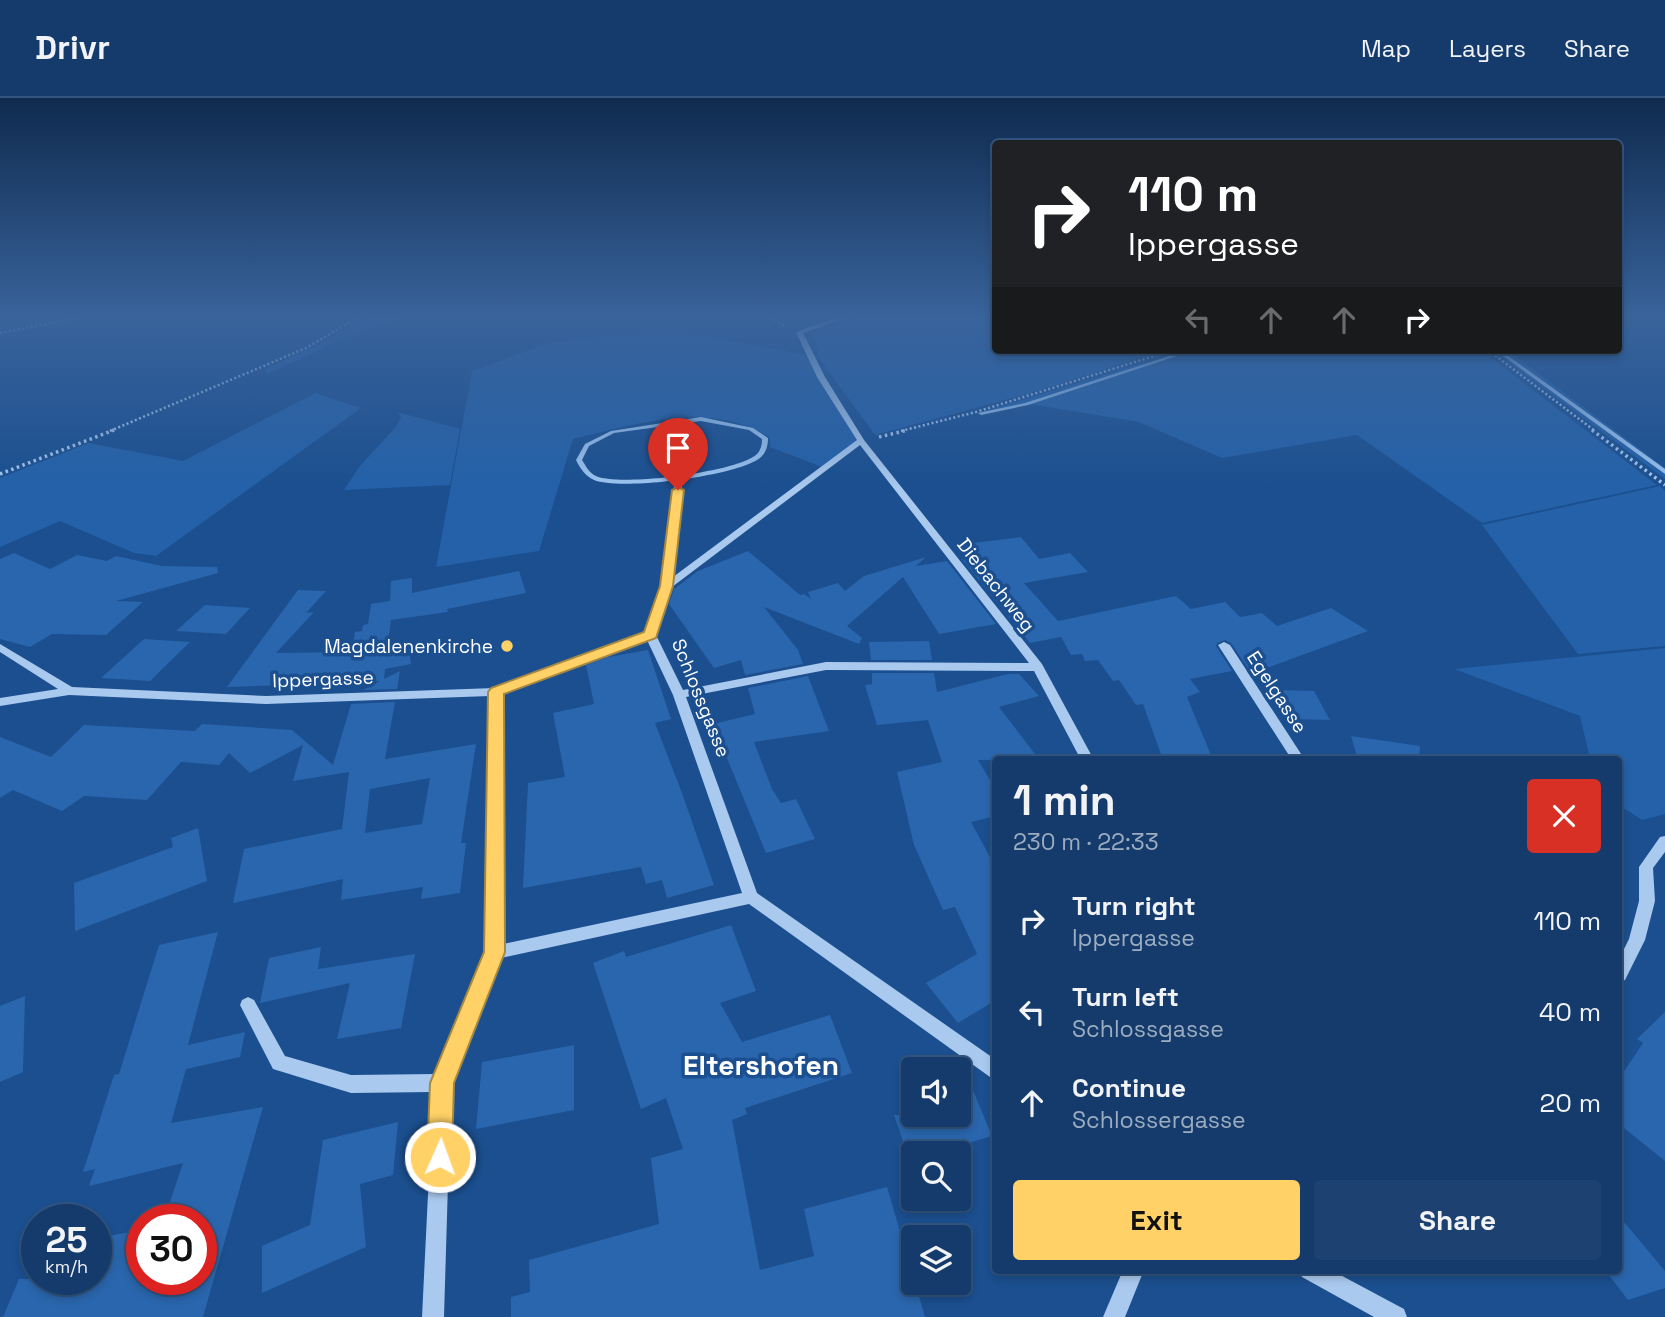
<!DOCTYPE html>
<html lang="en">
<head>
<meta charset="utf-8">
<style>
	body { margin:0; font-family:"Space Grotesk",sans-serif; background:#1d4271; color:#f1f3f6; height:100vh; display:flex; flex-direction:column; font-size:26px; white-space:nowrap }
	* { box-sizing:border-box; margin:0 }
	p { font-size:23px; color:#9dadc1 }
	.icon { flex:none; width:38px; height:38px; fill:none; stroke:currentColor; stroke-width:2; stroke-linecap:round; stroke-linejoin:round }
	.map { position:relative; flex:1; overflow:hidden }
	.details { position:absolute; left:992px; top:658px; width:630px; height:518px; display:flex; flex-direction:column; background:#143b6b; border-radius:7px; box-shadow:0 4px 10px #0003,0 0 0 2px #33557e }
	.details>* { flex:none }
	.hud { position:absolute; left:992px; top:42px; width:630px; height:214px; border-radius:7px; box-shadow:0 4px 10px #0003,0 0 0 2px #33557e; background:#202124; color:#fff; overflow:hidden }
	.fabs { position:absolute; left:901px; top:959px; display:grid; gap:14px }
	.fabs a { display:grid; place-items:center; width:70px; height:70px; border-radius:7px; background:#143b6b; box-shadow:0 4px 10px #0003,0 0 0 2px #33557e; font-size:35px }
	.speed { position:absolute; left:21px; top:1106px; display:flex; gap:14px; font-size:35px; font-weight:700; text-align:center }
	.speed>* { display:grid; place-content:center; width:91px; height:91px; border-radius:50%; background:#143b6b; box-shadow:0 4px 10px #0003,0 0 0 2px #33557e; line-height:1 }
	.speed small { font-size:18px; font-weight:400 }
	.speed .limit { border:10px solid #d22; background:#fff; color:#111 }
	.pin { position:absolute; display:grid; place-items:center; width:60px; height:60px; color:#fff; margin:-72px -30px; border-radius:50% 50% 50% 0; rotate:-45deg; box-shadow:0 0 7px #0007 }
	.pin .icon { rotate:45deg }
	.me { position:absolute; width:77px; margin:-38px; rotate:2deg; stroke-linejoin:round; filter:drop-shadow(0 0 5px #0008) }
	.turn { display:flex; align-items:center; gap:24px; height:147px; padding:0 21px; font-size:32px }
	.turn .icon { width:91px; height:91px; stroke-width:2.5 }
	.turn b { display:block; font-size:49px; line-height:60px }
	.lanes { display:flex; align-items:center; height:66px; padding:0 21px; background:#0003; justify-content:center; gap:35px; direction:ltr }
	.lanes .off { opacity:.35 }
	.round { display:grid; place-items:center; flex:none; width:74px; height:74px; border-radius:7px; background:#1d4271 }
	.overview { display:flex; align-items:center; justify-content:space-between; height:119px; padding:0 21px }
	h1 { font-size:42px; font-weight:700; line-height:52px }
	.button { display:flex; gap:14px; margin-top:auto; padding:14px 21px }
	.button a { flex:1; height:80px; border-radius:7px; background:#ffd166; color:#111; font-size:28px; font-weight:700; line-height:80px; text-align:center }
	.button a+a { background:#1d4271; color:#f1f3f6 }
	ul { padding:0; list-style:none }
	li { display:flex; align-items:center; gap:21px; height:91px; padding:0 21px }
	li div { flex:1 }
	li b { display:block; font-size:26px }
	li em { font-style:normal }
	header { display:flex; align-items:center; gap:42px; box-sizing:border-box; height:98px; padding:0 35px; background:#143b6b; border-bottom:2px solid #33557e }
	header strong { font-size:33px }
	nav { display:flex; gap:38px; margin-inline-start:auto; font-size:24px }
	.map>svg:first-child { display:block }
	.green { fill:#2461a8 }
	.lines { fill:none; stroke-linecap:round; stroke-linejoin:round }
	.stream { fill:#9cc4f0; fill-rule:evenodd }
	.building { fill:#2a66ad; fill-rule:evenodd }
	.path-far1 { stroke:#a9c9ee; stroke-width:2.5; stroke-dasharray:2 2.5; stroke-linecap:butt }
	.path { stroke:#a9c9ee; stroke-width:3.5; stroke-dasharray:2.5 3.5; stroke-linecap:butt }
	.minor { fill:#a9c9ee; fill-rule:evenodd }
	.route { fill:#ffd166; stroke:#a68842; stroke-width:2 }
	.poi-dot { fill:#ffd166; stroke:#1b4f8f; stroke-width:2.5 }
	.labels { text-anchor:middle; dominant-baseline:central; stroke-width:7; stroke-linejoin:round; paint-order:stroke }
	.street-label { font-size:19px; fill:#fff; stroke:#1b4f8f }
	.poi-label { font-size:19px; fill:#fff; stroke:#1b4f8f; text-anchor:end }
	.near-quarter-label { font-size:28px; font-weight:bold; fill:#fff; stroke:#1b4f8f }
</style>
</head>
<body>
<header>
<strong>Drivr</strong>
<nav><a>Map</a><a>Layers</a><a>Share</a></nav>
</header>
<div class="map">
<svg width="1665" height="1219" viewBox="0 0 1665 1219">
	<rect width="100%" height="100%" fill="#1b4f8f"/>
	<path class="green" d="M375,219H403L366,231L266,276V271L330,241L356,225Z
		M864,219H996V252H1164L1027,296L875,337L819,260L814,237L826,230Z
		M665,230L811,258L861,343L825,370L770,349L769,339C710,302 635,326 573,341L539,453L436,469L472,273L549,245Z
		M1187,252H1481L1657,387L1482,425L1357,337L1222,360L1139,324L1029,306L978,315Z
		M1492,252H1507L1665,370V381Z
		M315,295L361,310L156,458L134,455L60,423L0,449V380L89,345L183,363Z
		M397,314L460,331L450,387L344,392L359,369L395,330L401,319Z
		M1660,388L1665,393V548L1578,556L1482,427Z
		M1665,550V716L1642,722L1619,707V662L1590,661L1580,618L1454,571Z"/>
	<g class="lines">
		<path class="stream" d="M1188,252H1195L1028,307L981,317L978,315L1025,305Z
			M1495,252H1500L1665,371V376Z
			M701,319L753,330L768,340C768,348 766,355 760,360C737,378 621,393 594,382C585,378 580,370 576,362L585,346L611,333ZM701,323L749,332L762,341C762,346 761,352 757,356C739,374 619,389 596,378C589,375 586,368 582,362L589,348L614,335Z"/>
	</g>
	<path class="building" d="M685,344L688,368L674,365L670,369L660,370L657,346Z
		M1021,439L1039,461L1070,455L1088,474L1024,485L1058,523L1176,498L1191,511L1225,504L1240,519L1262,515L1277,528L1331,510L1368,533L1264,571L1263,567L1248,570L1231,545L1225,542L1217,545L1216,548L1232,573L1190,581L1200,594L1187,599L1213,662H1163L1143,606L1136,607L1119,582L1113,583L1098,562L1085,563L1082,556L1071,557L1061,539L1030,545L962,461L974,459L965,446Z
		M748,453L800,497L804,496L811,501L808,494L838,485L845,493L864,478L926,459L916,468L947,463L996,526L939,536L903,479L847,528L862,540L859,546L764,509L798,552L803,566L745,577L741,562L714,570L669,506L674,491L698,473Z
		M14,455L50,471L77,457L107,463L116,458L162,468L217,469L218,475L116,503L143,504L106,537L52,536L30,549L0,541V461Z
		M519,473L526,495L447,511L448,514L391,522L387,553L409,552L411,566L385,571L384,581L400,573L397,591L363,592L380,583L356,584L358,575L312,583L310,586L227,589L298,492L326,493L306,515L314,514L276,555L352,554L355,534L362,533L363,527L368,526L371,506L390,503L391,483L412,480V495Z
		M205,507L250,510L226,536L176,533Z
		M144,541L190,544L150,583L101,580Z
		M929,543L932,562H871L869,544Z
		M648,552L671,621L655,625L682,695L714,787L667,800L662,782L646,786L641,769L523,790L528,685L565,679L553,615L594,606L586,567L608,559Z
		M872,575H934L937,594L1008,576H1019L1039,598L999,609L1035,656L1014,662H978L996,692V718L971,724L996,770V902L958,925L926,885L977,856L955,809L943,812L914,747L897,674L942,664L928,622L877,627L865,587L872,586Z
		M808,578L829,633L754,644L772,691L781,705L796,701L815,741L766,755L713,626L755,616L748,590Z
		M1275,592L1314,593L1330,622L1290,621Z
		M395,604L385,661L476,646L461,745H466L460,795L421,801L423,789L341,802L343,781L233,805L244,751L342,731L349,674L293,683L303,647L250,675L229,655L219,667L181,664L147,702L84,698L62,713L13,692L0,700V639L51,659L84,627L195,633L202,626L292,632L333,667L351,606ZM430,680L422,726L365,735L370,691Z
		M1351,638L1420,648L1419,662H1358Z
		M198,730L207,783L75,833L74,785L173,749L171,740Z
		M731,827L756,893L720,905L742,944L830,917L852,975L745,1010L747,1016L732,1022L760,1172L814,1158L804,1111L887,1089L925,1219H511V1199L530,1194L529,1162L659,1126L651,1060L683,1051L666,1000L641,1011L593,865L624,853L626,859Z
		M218,834L188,947L245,934L240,959L186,971L171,1025L263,1009L203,1219H3L19,1181H96V1140L142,1132V1181H201V1122H164L183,1065L89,1088L95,1071L83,1074L114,977L119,976L159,847Z
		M321,849L318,871L415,856L401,930L337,941L350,885L260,905L269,860Z
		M25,898L23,974L0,984V908Z
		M1665,914V1063L1619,1026V981L1643,945L1637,941Z
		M574,947V1012L476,1031L482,964Z
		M960,961L992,1038L934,1055H907L894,1017H959Z
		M398,1024L393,1077L360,1086L366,1149L262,1195V1148L310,1127L323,1042Z
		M1619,1118L1665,1173V1190L1628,1202L1605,1172H1619Z"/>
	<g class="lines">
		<path class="path-far1" d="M766,219L786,228
			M0,235L83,219
			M1488,252L1595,333
			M110,333L306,250L359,219
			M901,333L976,314L1173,252"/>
		<path class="path" d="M1592,332L1665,387
			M879,339L908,332
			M0,376L114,332"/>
		<path class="minor" d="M838,219H849L803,235L825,279L864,342L1042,566L1094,662H1081L1034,573L826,572L686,599L757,795L996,962V981L990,979L749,806L501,860L451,985L444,1219H422L433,994L351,995L273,971L240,907L242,902L248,899L254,902L285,958L351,977L436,976L487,854L490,598L266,606L69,597L0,608V600L58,591L0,554V546L72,589L266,598L495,590L645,535L662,488L674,392L673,368L680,370L682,392L673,479L857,342L817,279L796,234ZM860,347L1029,565L826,564L683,592L656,537L672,489ZM647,542L673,597L742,795L503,846L502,596Z
			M1224,544L1230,547L1305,662H1292L1218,547Z
			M1665,738V754L1653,770L1655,803L1645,842L1625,882L1619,884V861L1629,841L1639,803V769L1660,739Z
			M1123,1172H1144L1125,1219H1103Z
			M1299,1172H1331L1404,1211L1407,1219H1374L1302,1179Z"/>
	</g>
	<linearGradient id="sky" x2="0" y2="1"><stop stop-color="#0f2b4f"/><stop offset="0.56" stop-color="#39639b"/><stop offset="1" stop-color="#39639b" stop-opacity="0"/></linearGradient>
	<rect width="1665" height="390" fill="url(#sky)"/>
	<path class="route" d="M678,389L684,392L673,488L656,540L504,596L505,854L454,985L452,1059L449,1068L440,1072L431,1068L427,1059L430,985L484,854L488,594L491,590L644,534L660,488L672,392Z"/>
	<circle class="poi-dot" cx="507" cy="548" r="7"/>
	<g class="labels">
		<g class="street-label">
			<text transform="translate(996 487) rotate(52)">Diebachweg</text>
			<text transform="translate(323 581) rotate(-2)">Ippergasse</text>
			<text transform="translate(1277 594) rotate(57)">Egelgasse</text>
			<text transform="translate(701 600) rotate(68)">Schlossgasse</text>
		</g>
		<g class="poi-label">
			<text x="493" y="548">Magdalenenkirche</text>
		</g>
		<g class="near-quarter-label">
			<text x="761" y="967">Eltershofen</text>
		</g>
	</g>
</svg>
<div class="fabs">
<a><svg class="icon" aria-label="sound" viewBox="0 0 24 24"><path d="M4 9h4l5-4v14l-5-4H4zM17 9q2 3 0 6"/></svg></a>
<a><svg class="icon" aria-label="search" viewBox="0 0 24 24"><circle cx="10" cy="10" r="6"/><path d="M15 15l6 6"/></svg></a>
<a><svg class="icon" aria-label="layers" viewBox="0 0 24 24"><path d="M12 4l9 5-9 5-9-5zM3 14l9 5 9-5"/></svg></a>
</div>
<div class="speed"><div>25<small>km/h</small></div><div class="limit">30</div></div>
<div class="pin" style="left:678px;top:392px;background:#d93025"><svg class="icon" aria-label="arrive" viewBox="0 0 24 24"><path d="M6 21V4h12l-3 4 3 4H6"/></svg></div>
<svg class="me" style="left:440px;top:1059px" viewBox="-20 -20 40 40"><circle r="17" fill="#ffd166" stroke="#fff" stroke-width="3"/><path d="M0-11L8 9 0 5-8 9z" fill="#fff"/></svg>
<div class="hud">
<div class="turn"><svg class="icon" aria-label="right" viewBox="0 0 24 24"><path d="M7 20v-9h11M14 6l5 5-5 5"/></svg><div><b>110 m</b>Ippergasse</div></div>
<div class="lanes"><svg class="icon off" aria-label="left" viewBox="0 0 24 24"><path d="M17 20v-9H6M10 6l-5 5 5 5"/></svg><svg class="icon off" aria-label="ahead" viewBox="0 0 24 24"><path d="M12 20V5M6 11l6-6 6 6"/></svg><svg class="icon off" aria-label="ahead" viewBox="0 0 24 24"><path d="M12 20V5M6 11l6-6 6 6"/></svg><svg class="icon" aria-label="right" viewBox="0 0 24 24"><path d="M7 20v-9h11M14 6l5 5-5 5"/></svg></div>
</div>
<section class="details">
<div class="overview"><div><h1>1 min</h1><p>230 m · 22:33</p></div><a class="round" style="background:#d93025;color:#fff"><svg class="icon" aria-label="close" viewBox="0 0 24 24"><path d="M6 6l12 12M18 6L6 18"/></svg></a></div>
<ul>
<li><svg class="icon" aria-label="right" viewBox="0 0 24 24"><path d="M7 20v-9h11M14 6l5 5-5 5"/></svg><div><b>Turn right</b><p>Ippergasse</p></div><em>110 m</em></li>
<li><svg class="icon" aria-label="left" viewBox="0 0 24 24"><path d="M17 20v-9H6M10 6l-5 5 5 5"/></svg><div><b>Turn left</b><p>Schlossgasse</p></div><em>40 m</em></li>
<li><svg class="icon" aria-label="ahead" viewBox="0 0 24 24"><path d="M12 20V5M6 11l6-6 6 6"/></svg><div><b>Continue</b><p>Schlossergasse</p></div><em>20 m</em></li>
</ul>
<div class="button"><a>Exit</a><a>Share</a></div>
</section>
</div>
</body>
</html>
